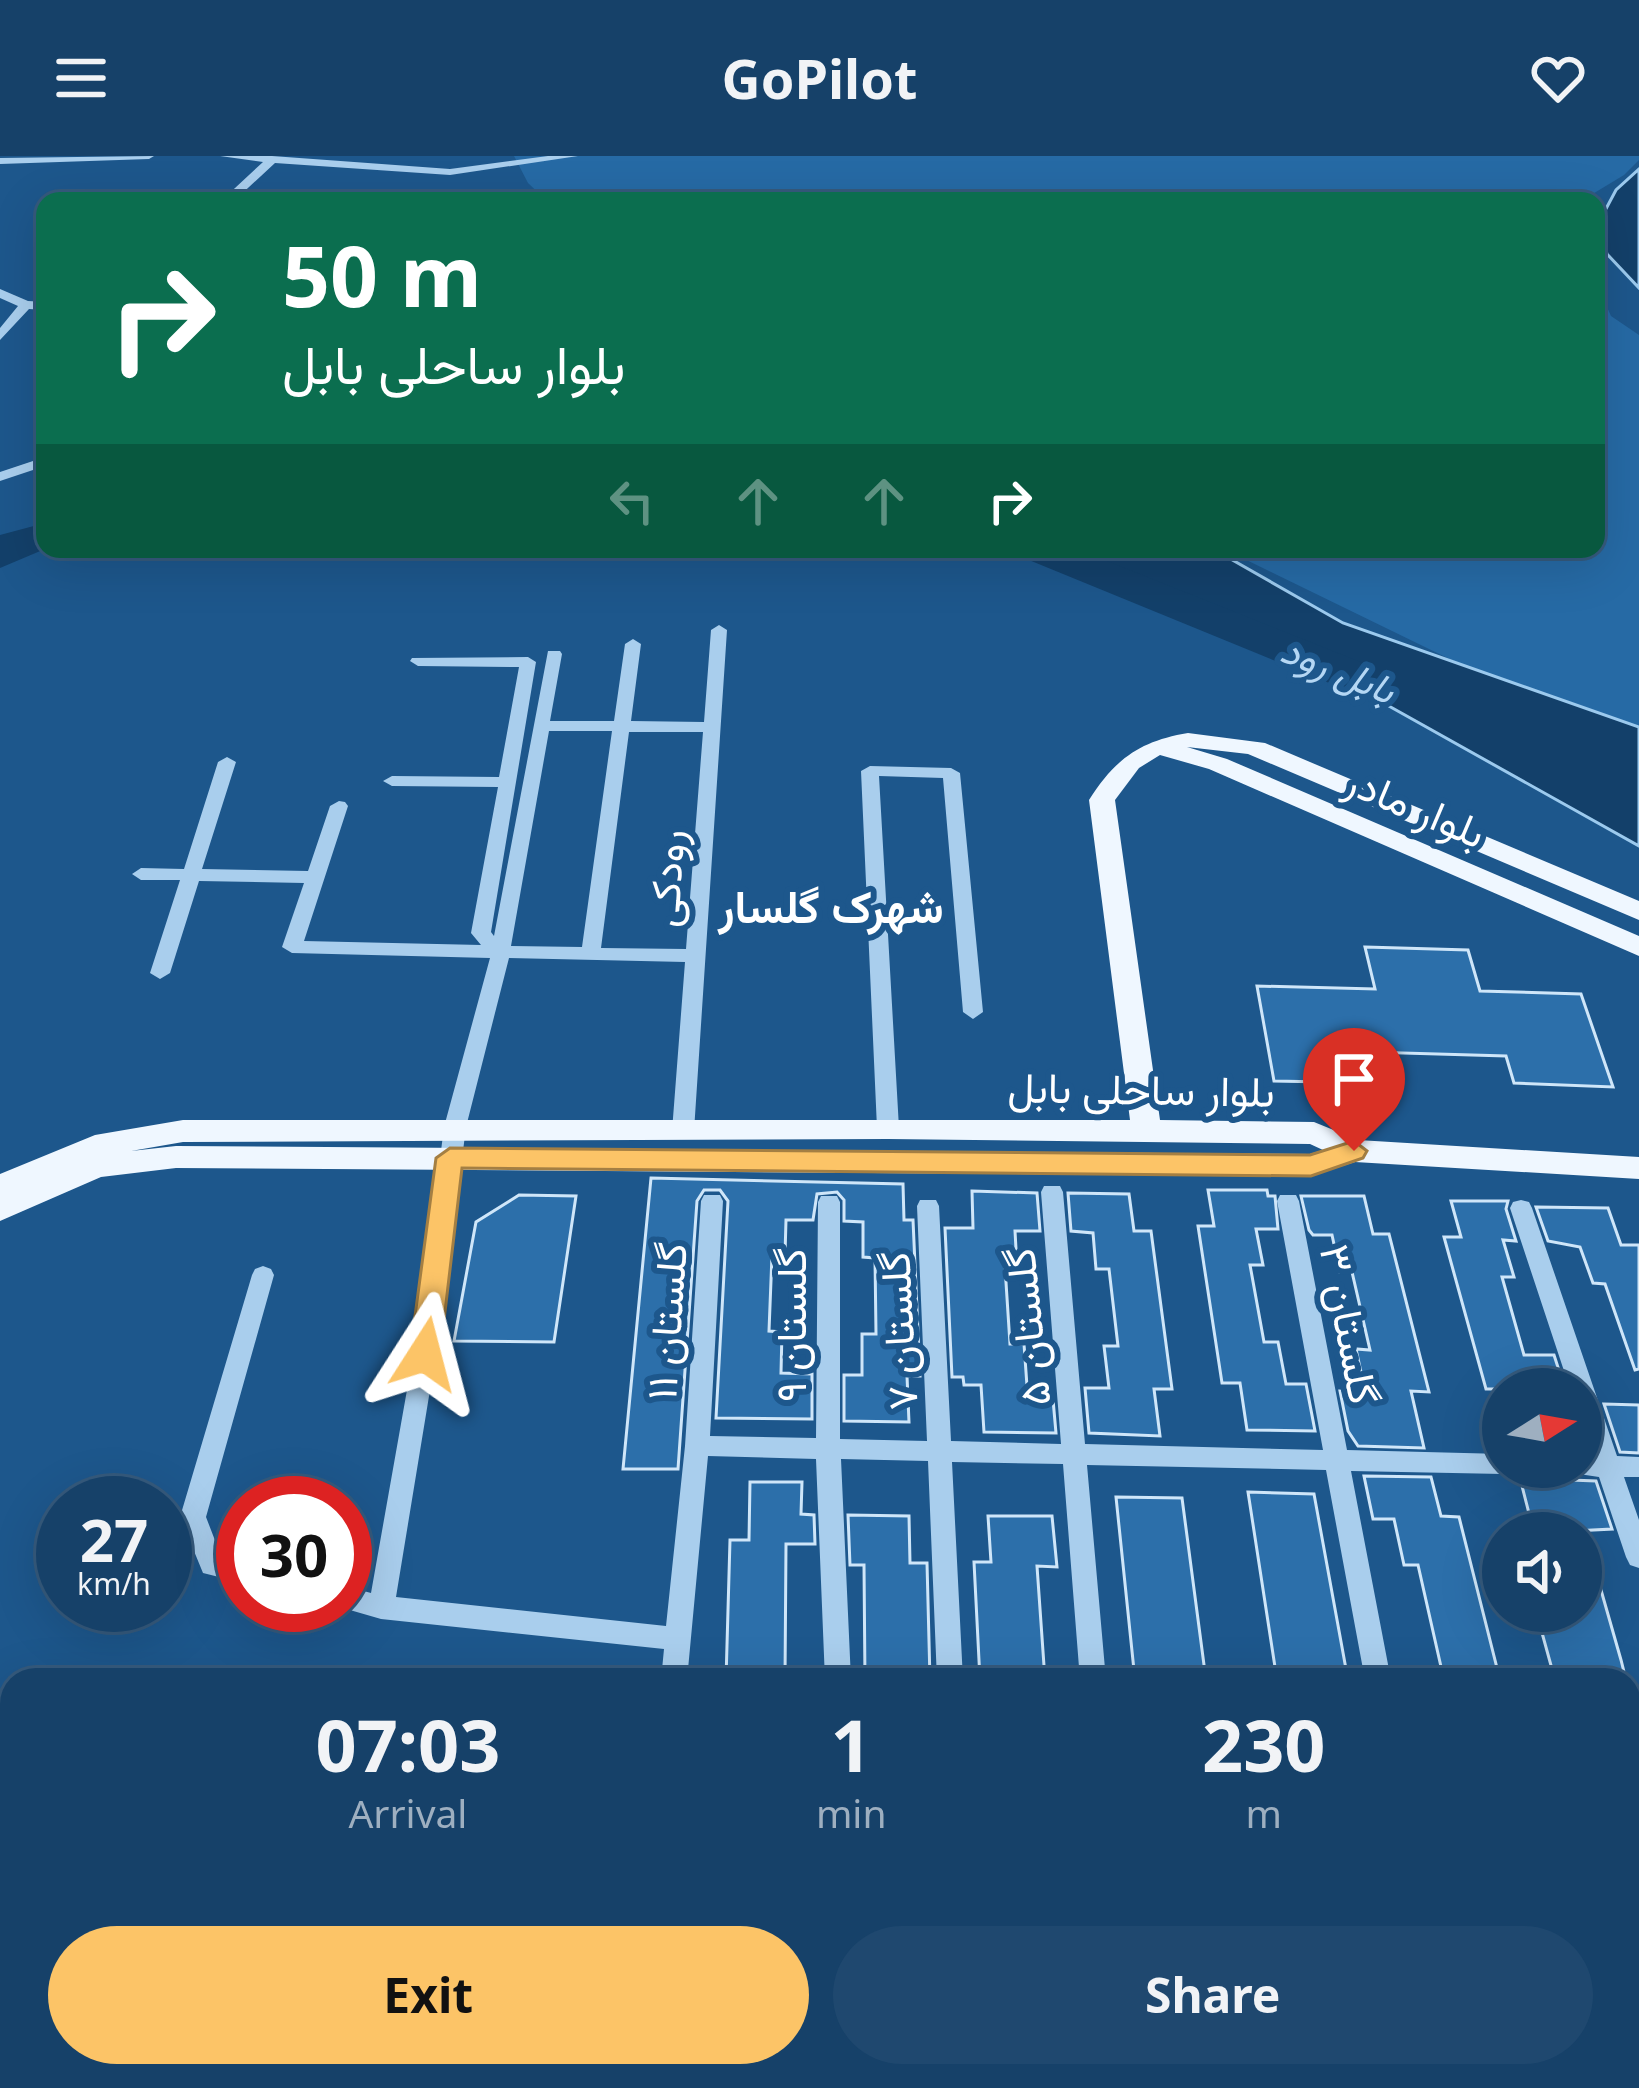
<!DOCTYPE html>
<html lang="en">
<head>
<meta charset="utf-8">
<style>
	body { margin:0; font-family:"Noto Sans",Vazirmatn,sans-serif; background:#1f486f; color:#f1f3f6; height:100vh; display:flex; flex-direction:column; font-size:45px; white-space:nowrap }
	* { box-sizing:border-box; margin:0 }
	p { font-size:39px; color:#9eafc0 }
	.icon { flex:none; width:66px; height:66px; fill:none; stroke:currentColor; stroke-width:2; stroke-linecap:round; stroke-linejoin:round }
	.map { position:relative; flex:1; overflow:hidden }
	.details { position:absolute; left:0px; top:1512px; width:1641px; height:420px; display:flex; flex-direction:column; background:#164169; border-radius:36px 36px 0 0; box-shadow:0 12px 48px #0002,0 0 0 3px #355a7d }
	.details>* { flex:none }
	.hud { position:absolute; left:36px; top:36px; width:1569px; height:366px; border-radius:24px; box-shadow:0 12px 48px #0002,0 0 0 3px #355a7d; background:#0b6e4f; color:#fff; overflow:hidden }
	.needle { width:78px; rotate:79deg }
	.fabs { position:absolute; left:1482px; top:1212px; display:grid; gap:24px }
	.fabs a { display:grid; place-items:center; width:120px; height:120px; border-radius:50%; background:#164169; box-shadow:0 12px 48px #0002,0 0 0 3px #355a7d; font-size:60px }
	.speed { position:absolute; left:36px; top:1320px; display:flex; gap:24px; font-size:60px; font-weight:700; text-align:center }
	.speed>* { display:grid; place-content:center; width:156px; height:156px; border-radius:50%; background:#164169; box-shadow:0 12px 48px #0002,0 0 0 3px #355a7d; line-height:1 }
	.speed small { font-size:30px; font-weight:400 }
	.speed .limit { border:18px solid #d22; background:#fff; color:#111 }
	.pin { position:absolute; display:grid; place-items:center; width:102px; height:102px; color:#fff; margin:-123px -51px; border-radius:50% 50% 50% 0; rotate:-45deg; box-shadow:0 0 12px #0007 }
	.pin .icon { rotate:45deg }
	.me { position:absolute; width:132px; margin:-66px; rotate:9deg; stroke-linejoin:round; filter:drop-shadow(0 0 9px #0008) }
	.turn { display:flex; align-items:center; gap:42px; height:252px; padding:0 48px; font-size:54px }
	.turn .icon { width:156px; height:156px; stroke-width:2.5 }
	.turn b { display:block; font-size:84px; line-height:102px }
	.lanes { display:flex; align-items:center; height:114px; padding:0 48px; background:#0003; justify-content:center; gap:60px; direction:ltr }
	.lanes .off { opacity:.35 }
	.eta { display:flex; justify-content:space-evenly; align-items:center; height:204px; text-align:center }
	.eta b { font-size:72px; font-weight:700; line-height:84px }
	.cta { display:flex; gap:24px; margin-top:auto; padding:24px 48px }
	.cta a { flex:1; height:138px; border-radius:72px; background:#fcc467; color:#111; font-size:48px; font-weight:700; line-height:138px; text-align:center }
	.cta a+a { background:#1f486f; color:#f1f3f6 }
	header { display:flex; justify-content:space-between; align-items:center; height:156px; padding:0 48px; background:#164169; font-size:54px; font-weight:700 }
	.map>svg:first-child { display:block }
	.green { fill:#266aa5 }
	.water { fill:#13406a; stroke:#9ccaee; stroke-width:3 }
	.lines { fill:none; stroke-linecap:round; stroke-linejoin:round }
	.river { fill:#13406a; fill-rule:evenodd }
	.building { fill:#2c6faa; stroke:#cfe6f9; stroke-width:3 }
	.minor { fill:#a9ceed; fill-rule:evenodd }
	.major { fill:#eff7ff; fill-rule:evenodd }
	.route { fill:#fcc467; stroke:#a47f43; stroke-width:3 }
	.labels { text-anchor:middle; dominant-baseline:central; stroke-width:12; stroke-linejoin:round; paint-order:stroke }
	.far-water-label { font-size:39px; font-style:italic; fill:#b5d7f4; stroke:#1d578c }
	.street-label { font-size:42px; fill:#fff; stroke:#1d578c }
	.neighbourhood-label { font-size:45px; font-weight:bold; fill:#fff; stroke:#1d578c }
</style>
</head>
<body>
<header><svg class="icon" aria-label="menu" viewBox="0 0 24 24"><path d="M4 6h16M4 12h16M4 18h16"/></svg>GoPilot<svg class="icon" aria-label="heart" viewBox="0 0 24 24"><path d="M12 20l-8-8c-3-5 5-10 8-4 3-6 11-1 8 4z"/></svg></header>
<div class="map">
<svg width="1639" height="1932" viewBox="0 0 1639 1932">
	<rect width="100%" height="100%" fill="#1d578c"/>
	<path class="green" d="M514,0H1639V4L1624,19L1581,45H547L528,27Z
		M1596,127L1611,160L1639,179V589L1540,547L1224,393H1596Z"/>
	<path class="water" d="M1639,13V132L1607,98L1599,66L1616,34Z
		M1039,393H1213L1343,467L1639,571V690L1287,493Z"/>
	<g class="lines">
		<path class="river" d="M45,367V393L0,412V379Z
			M1017,393H1077L1368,509L1374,519L1368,529L1351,533L1334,529L1024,402Z"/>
	</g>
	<path class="building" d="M1365,791L1468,794L1480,835L1581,838L1613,931L1514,927L1506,900L1369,896L1376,927L1274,925L1257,830L1375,833Z
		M651,1022L903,1028L904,1064H913L920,1220H907L909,1266L844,1265V1219H862V1178H876L875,1102L863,1101V1066L844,1065V1044L837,1036L817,1038L813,1064H786L785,1099H772L769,1175L782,1176L781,1217L812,1218V1263L716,1262L728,1045L720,1034H704L697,1045L678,1313H623Z
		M1208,1034H1267L1268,1040H1275L1278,1073H1256L1263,1109H1250L1264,1186H1278L1286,1228H1306L1315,1275L1247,1274L1240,1227H1222L1198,1070H1214Z
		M972,1035L1037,1037L1040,1075H1015L1017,1111H1005L1010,1188H1024L1027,1230L1052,1232L1056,1277L984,1276L981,1229H964L963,1221H952L945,1072H973Z
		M1068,1037L1129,1038L1134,1075H1151L1172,1233H1154L1160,1280L1089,1277L1085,1232H1109L1104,1190H1118L1109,1113H1096L1093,1077L1071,1075Z
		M519,1039L576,1040L554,1186L454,1185L476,1066Z
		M1301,1040H1364L1373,1078H1389L1429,1236L1411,1235L1424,1292L1358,1290L1348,1275L1340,1235H1365L1356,1193L1370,1194L1352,1116H1340L1332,1079H1313L1309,1074Z
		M1451,1045H1508L1506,1053L1516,1085L1503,1084L1514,1121H1502L1524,1199H1554L1565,1233H1486L1444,1081H1461Z
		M1536,1051L1608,1052L1621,1089H1639V1213L1635,1214L1605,1128L1593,1127L1580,1091L1548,1085Z
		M1604,1248L1639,1249V1297L1620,1296Z
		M1364,1320L1431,1321L1441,1360L1459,1361L1500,1524H1444L1418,1409H1404L1394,1363H1373Z
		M1520,1322L1596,1325L1612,1373L1534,1377Z
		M750,1326H802L801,1358L814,1359L815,1388H786L785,1524H726L730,1384H749Z
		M1248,1336L1314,1338L1348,1524H1277Z
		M1116,1341L1182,1342L1206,1524H1135Z
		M848,1359L909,1360L910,1407H927L930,1524H865L864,1409H850Z
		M988,1360H1052L1057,1411L1037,1410L1045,1524H980L974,1406H991Z
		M1589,1392L1621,1504L1626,1524H1555L1536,1455H1581V1394Z"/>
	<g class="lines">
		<path class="minor" d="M154,0L149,3L0,8V2Z
			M220,0H272L450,13L548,0H578L450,19L275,7L234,45H221L263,6Z
			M0,133L28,145L45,146V154L29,153L0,184V172L18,150L0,142Z
			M45,301V310L0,325V316Z
			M719,469L727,474L694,975L683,983L672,975L685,806L509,802L466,971L443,1155L396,1441L666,1470L685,1290L701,1045L704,1039H720L723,1045L710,1280L816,1282L818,1046L821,1040H837L840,1046V1283L927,1285L917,1050L920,1044H936L939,1050L951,1285L1061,1288L1041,1036L1044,1030H1060L1063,1036L1085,1288L1323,1294L1277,1045L1280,1039H1296L1299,1045L1347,1294L1503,1298V1311H1514L1503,1318L1351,1315L1391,1524H1365L1326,1314L1087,1309L1106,1524H1080L1063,1308L952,1306L963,1524H937L928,1305L841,1303L851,1524H825L816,1303L708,1300L687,1524H661L664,1493L381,1463L336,1450L345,1449V1430L371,1437L421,1155L444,971L490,802L292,797L282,791L304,727L199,725L170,817L160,823L150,817L180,724H141L132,718L141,712L184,713L218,606L227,601L236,606L202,713L308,715L330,650L339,645L345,646L348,650L304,785L481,789L471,777L498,631L392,630L383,625L392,620L499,621L519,511L418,510L410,505L412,502L528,501L536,506L491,776L494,780L548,495H560L562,498L550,565H614L625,488L633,483L641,488L631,565L704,566L711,474ZM549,575H612L582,791L511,790ZM629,576H703L686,793L601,792Z
			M870,610L951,612L960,617L983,856L973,863L963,856L943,622L879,620L899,972L888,980L877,972L861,615Z
			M1521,1044L1529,1046L1532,1052L1617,1300L1639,1301V1321H1624L1639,1364V1412L1630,1409L1626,1401L1599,1321L1572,1317L1569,1311H1581V1300H1593L1581,1265V1233H1570L1510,1052L1513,1046Z
			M263,1110L271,1113L274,1119L206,1361L221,1400L243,1405V1427L203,1417L180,1361L252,1119L255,1113Z
			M1629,1619L1639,1620V1646L1629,1645Z
			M1629,1905L1639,1906V1932H1574L1567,1920H1629Z
			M134,1920H164L168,1932H136Z
			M938,1920H970L976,1932H943Z
			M1333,1920H1363L1365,1932H1333Z"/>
		<path class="major" d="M1188,577L1265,587L1639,745V764L1248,598L1187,591L1227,603L1639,780V800L1209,613L1160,599L1139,612L1115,644L1160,964L1314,966L1358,984L1639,1001V1023L1355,1006L1311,1020L176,1012L101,1021L0,1065V1018L95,979L183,964H1130L1089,644C1115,603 1140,585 1188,577ZM888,983L1310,988L1323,994L1310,998L176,990L131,995L183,986Z
			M12,1754V1796L0,1797V1755Z
			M544,1920H589L594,1932H549Z"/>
	</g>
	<path class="route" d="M1354,985L1367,995L1363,1002L1311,1020L462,1012L440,1198L436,1206H414L410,1198L436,1002L450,992L1310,999Z"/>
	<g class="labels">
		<g class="far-water-label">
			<text transform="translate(1339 512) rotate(22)">بابل رود</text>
		</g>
		<g class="street-label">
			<text transform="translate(1416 649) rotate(23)">بلوار مادر</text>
			<text transform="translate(665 722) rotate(-86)">رودکی</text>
			<text transform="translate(1141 932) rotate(1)">بلوار ساحلی بابل</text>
			<text transform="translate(665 1165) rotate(-86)">گلستان ۱۱</text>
			<text transform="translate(1351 1168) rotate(79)">گلستان ۳</text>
			<text transform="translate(789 1169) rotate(-90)">گلستان ۹</text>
			<text transform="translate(1026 1171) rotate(-96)">گلستان ۵</text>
			<text transform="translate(897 1175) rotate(-93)">گلستان ۷</text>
		</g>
		<g class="neighbourhood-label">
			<text x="831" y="749">شهرک گلسار</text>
		</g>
	</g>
</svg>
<div class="fabs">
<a><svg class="needle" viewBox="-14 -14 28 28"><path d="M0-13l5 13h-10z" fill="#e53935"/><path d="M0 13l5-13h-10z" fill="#9eafc0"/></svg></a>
<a><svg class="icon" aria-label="sound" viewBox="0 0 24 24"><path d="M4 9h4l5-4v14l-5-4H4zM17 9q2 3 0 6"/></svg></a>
</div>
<div class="speed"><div>27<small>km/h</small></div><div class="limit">30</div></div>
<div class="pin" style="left:1354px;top:995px;background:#d93025"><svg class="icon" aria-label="arrive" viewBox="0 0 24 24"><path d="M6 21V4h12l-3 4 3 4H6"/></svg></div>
<svg class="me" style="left:425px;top:1198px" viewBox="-20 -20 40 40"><path d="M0-17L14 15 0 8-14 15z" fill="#fcc467" stroke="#fff" stroke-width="4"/></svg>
<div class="hud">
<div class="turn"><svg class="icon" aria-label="right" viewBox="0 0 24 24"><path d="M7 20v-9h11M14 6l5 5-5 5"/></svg><div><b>50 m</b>بلوار ساحلی بابل</div></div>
<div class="lanes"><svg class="icon off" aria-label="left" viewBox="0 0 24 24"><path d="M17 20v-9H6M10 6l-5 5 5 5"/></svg><svg class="icon off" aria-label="ahead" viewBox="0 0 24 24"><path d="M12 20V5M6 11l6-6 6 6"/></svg><svg class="icon off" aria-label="ahead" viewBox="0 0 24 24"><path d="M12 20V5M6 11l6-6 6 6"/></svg><svg class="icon" aria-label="right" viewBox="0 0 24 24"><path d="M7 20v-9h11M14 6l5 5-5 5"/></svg></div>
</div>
<section class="details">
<div class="eta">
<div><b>07:03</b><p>Arrival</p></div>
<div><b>1</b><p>min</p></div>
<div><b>230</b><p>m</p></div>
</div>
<div class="cta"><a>Exit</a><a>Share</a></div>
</section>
</div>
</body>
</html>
